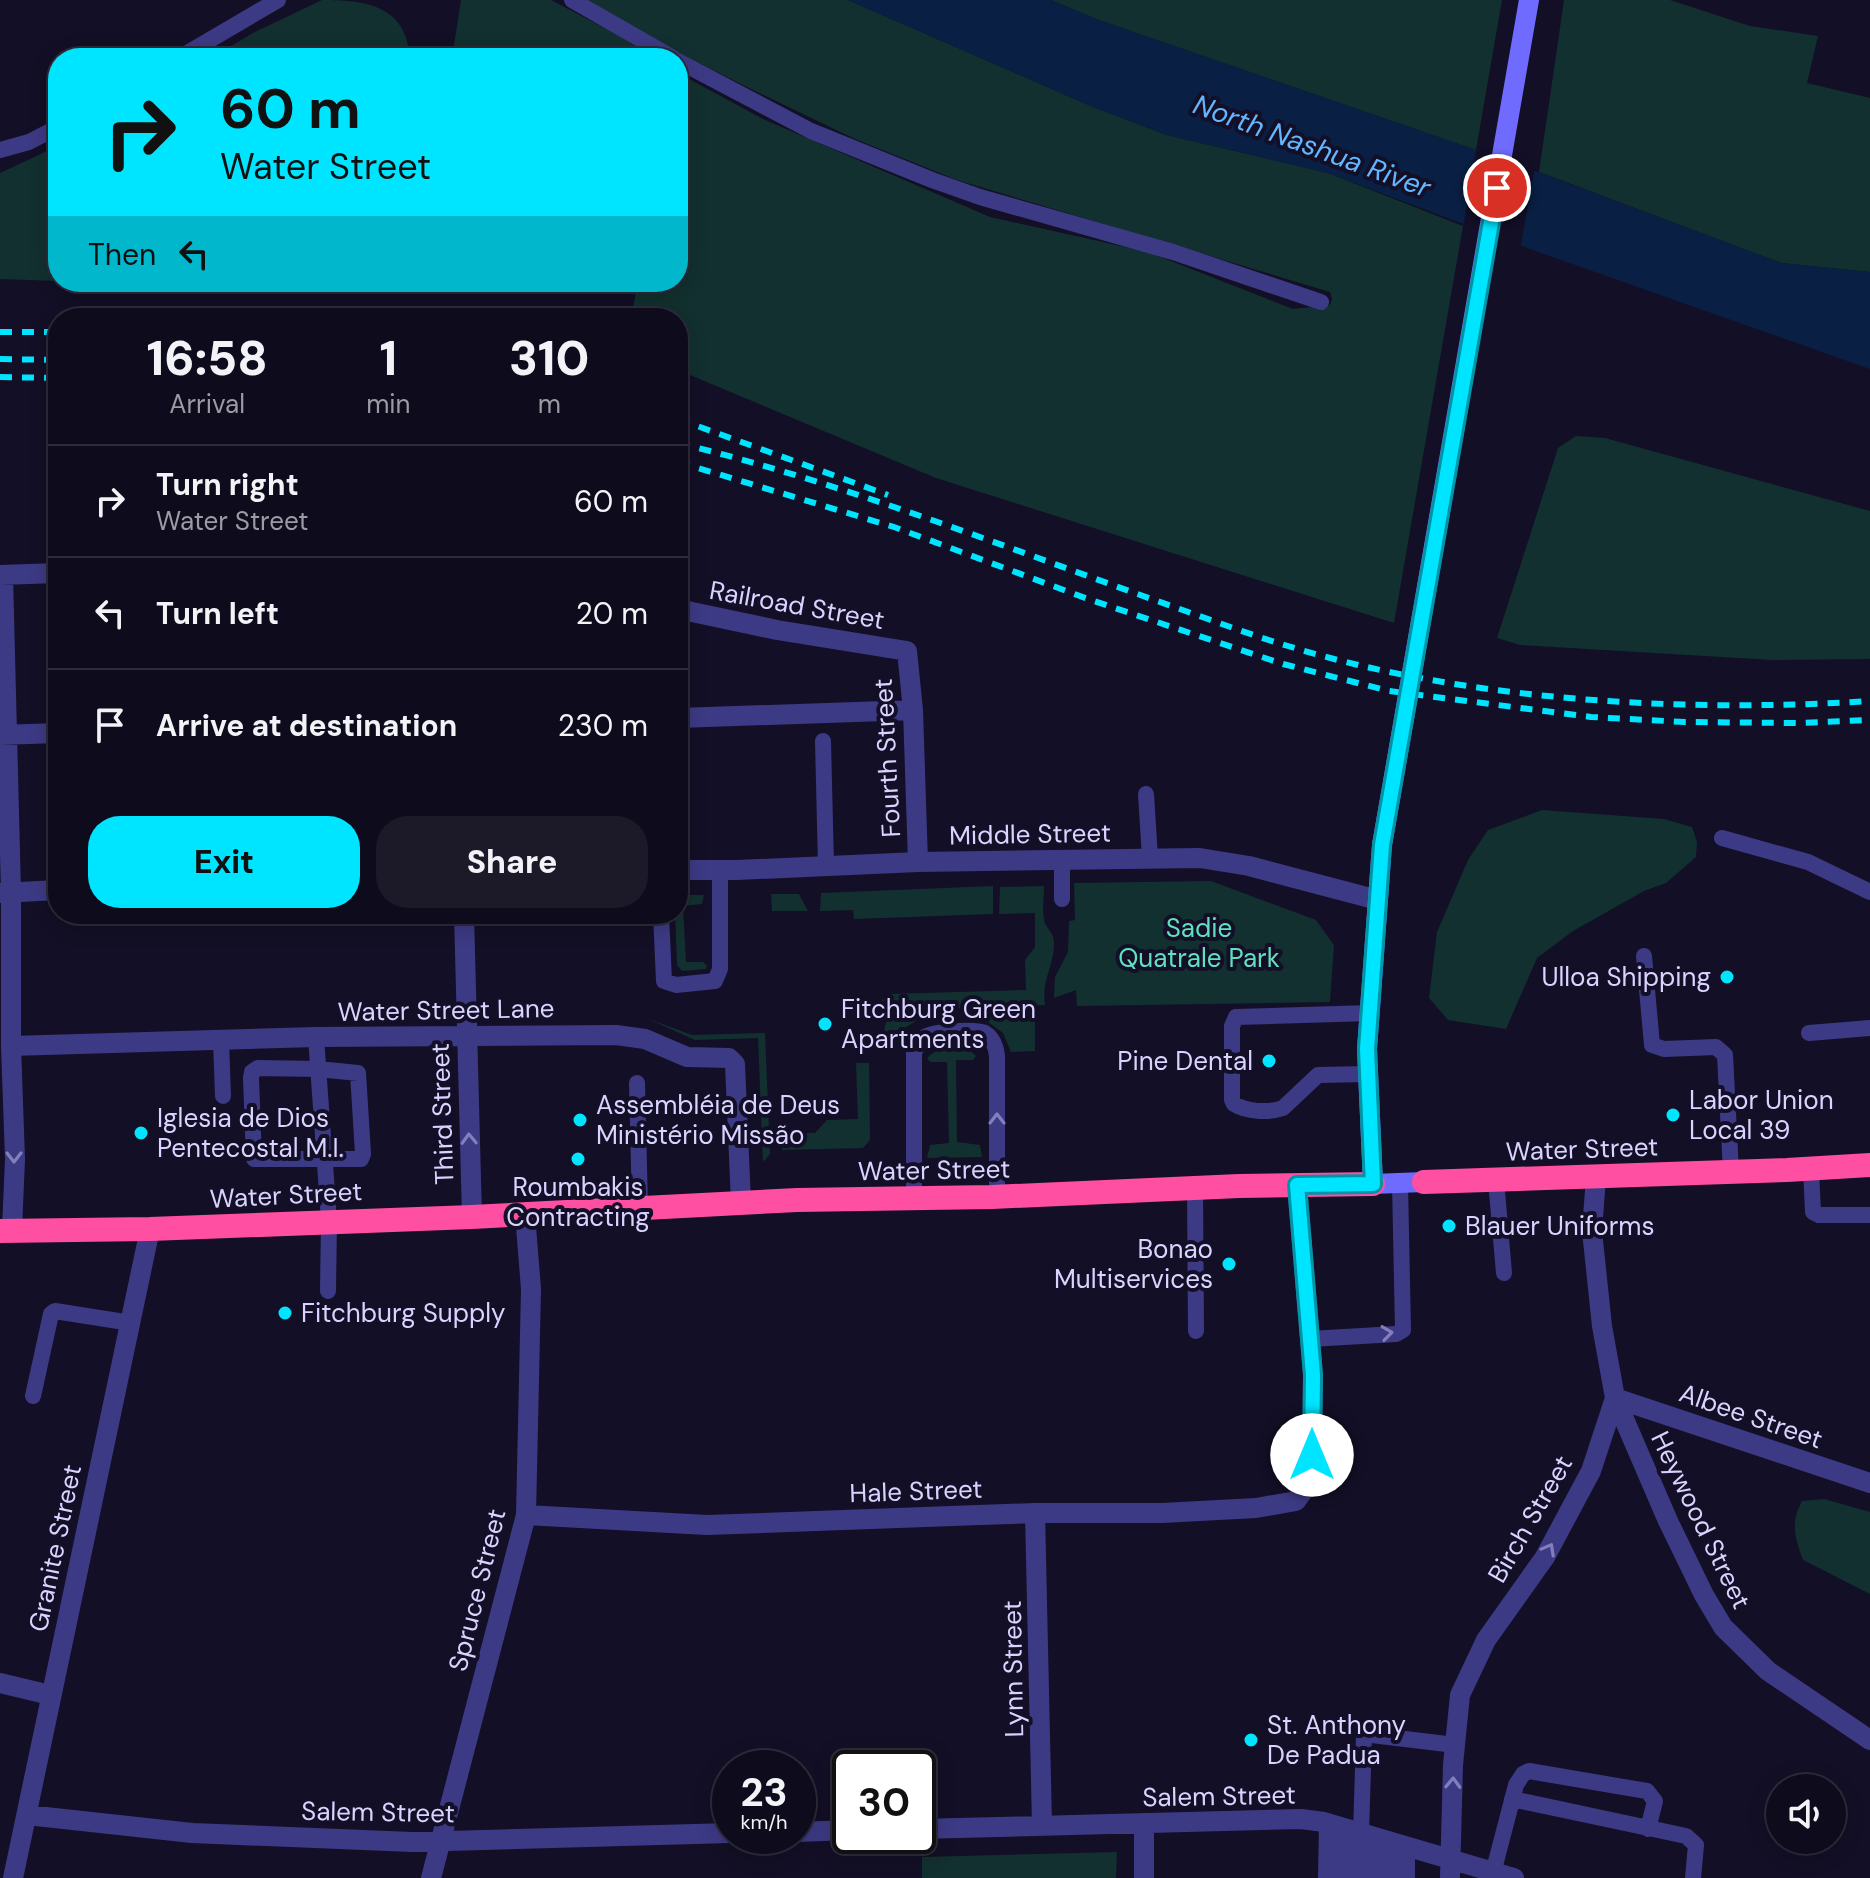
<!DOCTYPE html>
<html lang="en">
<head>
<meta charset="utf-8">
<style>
	body { margin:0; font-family:"DM Sans",sans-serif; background:#1c1929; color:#f1f3f6; height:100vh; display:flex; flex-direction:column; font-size:30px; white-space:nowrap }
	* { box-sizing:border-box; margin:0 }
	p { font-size:26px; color:#9b9ba3 }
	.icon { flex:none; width:44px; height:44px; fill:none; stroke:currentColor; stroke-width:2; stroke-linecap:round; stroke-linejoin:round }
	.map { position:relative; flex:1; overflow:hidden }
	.side { position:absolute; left:48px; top:308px; width:640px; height:616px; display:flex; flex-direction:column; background:#0e0b1c; border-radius:32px; box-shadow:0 4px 20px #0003,0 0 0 2px #2e2b3b }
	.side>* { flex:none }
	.guide { position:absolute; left:48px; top:48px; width:640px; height:244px; border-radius:32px; box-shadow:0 4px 20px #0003,0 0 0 2px #2e2b3b; background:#00e5ff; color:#111; overflow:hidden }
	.buttons { position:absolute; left:1766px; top:1774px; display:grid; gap:16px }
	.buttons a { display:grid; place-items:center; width:80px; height:80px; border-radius:50%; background:#0e0b1c; box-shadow:0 4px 20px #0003,0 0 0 2px #2e2b3b; font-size:40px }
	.speed { position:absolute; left:712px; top:1750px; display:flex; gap:16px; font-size:40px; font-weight:700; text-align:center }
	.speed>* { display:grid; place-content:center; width:104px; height:104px; border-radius:50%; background:#0e0b1c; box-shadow:0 4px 20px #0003,0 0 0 2px #2e2b3b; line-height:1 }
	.speed small { font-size:20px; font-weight:400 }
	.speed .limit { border:4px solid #111; border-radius:12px; background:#fff; color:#111 }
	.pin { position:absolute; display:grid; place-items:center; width:68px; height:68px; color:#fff; margin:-34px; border:4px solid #fff; border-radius:50%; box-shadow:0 2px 8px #0007 }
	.me { position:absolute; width:88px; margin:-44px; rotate:0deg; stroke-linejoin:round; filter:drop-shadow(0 0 6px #0008) }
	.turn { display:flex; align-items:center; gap:28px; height:168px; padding:0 40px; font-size:36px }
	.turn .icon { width:104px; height:104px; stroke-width:2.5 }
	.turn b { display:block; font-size:56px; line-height:68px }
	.then { display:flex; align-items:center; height:76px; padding:0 40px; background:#0003; gap:16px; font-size:30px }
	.eta { display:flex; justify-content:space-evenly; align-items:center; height:136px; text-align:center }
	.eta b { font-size:48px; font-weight:800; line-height:56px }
	.button { display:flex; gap:16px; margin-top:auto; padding:16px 40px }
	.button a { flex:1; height:92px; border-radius:32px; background:#00e5ff; color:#111; font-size:32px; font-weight:800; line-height:92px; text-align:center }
	.button a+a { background:#1c1929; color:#f1f3f6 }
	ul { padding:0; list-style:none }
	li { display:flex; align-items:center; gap:24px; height:112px; padding:0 40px; border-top:2px solid #2e2b3b }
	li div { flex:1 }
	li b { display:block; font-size:30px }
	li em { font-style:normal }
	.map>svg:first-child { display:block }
	.green { fill:#12302f }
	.water { fill:#0a1f44 }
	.pier { fill:#130f26 }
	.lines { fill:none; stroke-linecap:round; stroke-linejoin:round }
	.lane { stroke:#3d3a85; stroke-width:16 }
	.street { stroke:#3d3a85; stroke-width:20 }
	.secondary { stroke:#6f6bff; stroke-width:20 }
	.highway { stroke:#ff4fa3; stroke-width:24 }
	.rail { stroke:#00e5ff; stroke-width:6; stroke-dasharray:12 10; stroke-linecap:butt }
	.secondary-bridge { stroke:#6f6bff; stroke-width:20 }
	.oneway { stroke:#837fbc }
	.route-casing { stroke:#0095a6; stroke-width:20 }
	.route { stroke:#00e5ff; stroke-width:14 }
	.poi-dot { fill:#00e5ff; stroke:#130f26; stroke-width:3 }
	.labels { text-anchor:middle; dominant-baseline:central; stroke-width:8; stroke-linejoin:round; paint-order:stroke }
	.street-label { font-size:26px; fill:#d9d4ff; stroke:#130f26 }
	.park-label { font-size:26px; fill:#5fe0c0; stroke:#130f26 }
	.poi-label { font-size:26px; fill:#d9d4ff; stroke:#130f26; text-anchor:start }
	.water-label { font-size:28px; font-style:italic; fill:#62b6ff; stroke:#130f26 }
</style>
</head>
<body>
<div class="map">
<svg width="1870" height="1878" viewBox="0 0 1870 1878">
	<rect width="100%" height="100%" fill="#130f26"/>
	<path class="green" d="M322,0C366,0 406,5 410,58H212L251,34Z
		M461,0H551L614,33L655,58H452Z
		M588,0H848L1093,107L1167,135L1328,173L1463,226L1394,623L936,478L678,370V318H631L638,282H678V73L763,119L990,217L1148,252L1293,309L1330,305L1332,299L1330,292L957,180L855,139L749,88L649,38Z
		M1051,0H1502L1476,150L1096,19Z
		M1564,0H1670L1750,26L1818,36L1807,83L1870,98V272L1781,263L1539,172Z
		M58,146V281L0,279V173Z
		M74,282H365L364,289L207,288Z
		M1576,436L1605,438L1870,511V659L1772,660L1520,645L1497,638L1558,448Z
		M1542,810L1664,819L1692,827L1697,842L1696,857L1666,883L1644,891L1573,931L1537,958L1506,1029L1448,1020L1429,998L1437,932L1468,860L1488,830Z
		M1211,881L1316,920L1334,945L1330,1002L1077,1006L1076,990L1054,998L1055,977L1068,952L1069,921L1075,920L1074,883Z
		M993,886V914L854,919L853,910L820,911L821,893Z
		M1044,886C1044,897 1042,909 1044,919C1045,928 1054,932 1054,942C1055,965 1041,979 1045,1005L893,1010L881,1001L888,994L1026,990L1025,960L1035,947V913L999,914L1000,887Z
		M771,894H799L808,911H772Z
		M678,895H704L702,904L683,906L686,962H703L707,966L706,969L682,971L677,965L675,914H678Z
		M1035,1013V1051L1011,1052L1003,1033L984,1019L985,1014Z
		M915,1017L916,1021L903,1029L893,1048H882L883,1033L887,1020Z
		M646,1018L692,1035L765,1033L770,1154L763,1162L758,1038L695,1040Z
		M967,1048L976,1056L973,1060H956L957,1142L980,1145L982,1157L927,1158L930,1145L949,1143L947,1062H931L927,1059C934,1047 954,1049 967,1048Z
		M856,1063H869L870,1140L863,1148L782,1150V1133H815L827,1120L858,1119Z
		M1824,1499L1870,1512V1594L1803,1560C1795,1538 1790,1523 1802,1501Z
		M1117,1852L1116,1878H922V1857Z"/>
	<path class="water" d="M848,0H1051L1096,19L1514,163L1781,263L1870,272V369L1527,248L1328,173L1167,135L1093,107Z"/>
	<path class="pier" d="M1477,146L1535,166L1520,250L1463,228Z"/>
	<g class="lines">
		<path class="lane" d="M572,0L673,58
			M179,58L278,0
			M678,61L811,131L932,180L980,197L1173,252L1321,302
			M0,150L29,142L58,127
			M823,741L826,866
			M1146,794L1150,858
			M1722,838L1808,862L1870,892
			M1062,861V899
			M661,914L664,981L676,985L715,981L720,969V870
			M1644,956L1652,1045L1664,1049L1716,1047L1725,1055L1731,1172
			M1809,1033L1870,1028
			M316,1037L329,1221L328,1291
			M221,1040L223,1096
			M258,1068L318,1069L358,1073L363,1154L361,1159H254L251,1078L252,1072Z
			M1368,1074L1318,1075L1283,1108C1268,1113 1247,1112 1234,1104L1232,1100V1026L1236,1017L1370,1013
			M637,1083L640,1208
			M1811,1169L1813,1212L1819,1215H1870
			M1496,1180L1504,1273
			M1195,1188L1196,1331
			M914,1199V1053C917,1046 919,1040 925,1037C934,1031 975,1029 985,1033C993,1038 996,1047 997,1056V1197
			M1310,1339L1396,1334L1403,1330L1400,1183
			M33,1396L51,1314L55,1311L131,1323
			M1512,1799L1686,1836L1696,1845L1693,1878
			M1340,1827V1878
			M1354,1831V1878
			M1361,1833L1364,1736L1372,1735L1455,1745
			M1365,1835L1366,1878
			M1379,1839V1878
			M1391,1843L1392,1878
			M1407,1847V1878
			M1493,1873L1516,1785L1523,1774L1529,1771L1647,1791L1655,1801L1648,1829
			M1326,1878L1327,1823"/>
		<path class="street" d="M0,575L58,573
			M3,575L11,892V1046L15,1159L12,1229
			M678,609L777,630L907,651L913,710L918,862
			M678,718L913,710
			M0,735L58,733
			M678,870H737L918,862L1200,858L1249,866L1378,900
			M0,893L58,890
			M464,914L472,1217
			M11,1046L316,1037L616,1035L645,1039L687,1057L729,1058L735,1064L741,1203
			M1615,1398L1668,1521L1704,1595L1723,1627L1768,1671L1870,1740
			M1615,1398L1870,1483
			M1035,1513L1042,1825
			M526,1515L707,1525L1035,1513H1162L1256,1508L1296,1501L1306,1487L1312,1455L1313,1375L1297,1185
			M0,1683L50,1695
			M27,1815L192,1833L412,1842L730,1833
			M918,1829L1301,1819L1324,1822L1514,1878
			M798,1832L850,1830
			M13,1878L150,1229
			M431,1878L526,1515L531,1289L525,1214
			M1144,1878V1823
			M1450,1878L1453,1765L1460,1695L1486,1640L1545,1557L1591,1471L1615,1398L1602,1326L1592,1231L1596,1177"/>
		<path class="secondary" d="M1382,845L1367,1049L1373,1184L1424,1182"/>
		<path class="highway" d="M1424,1182L1787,1170L1870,1165
			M0,1231L150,1229L472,1217L797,1200L992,1197L1239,1186L1373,1184"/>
		<path class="rail" d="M0,332H58
			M0,359L58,360
			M0,377L58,378
			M678,419L888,495
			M678,443C848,484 1012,550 1177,608C1214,621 1251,635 1288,646C1467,701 1683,713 1870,701
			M678,462L894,527L1088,599L1283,664L1389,691L1591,717L1685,722L1797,723L1870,720"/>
		<path class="secondary-bridge" d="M1382,845L1529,0"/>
	</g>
	<defs><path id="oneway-chevron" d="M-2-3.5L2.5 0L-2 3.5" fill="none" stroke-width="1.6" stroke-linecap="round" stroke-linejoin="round" transform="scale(2)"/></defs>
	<g class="oneway">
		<use href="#oneway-chevron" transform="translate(997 1119) rotate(-90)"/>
		<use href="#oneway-chevron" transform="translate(469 1139) rotate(-92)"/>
		<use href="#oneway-chevron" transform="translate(14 1157) rotate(90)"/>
		<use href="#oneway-chevron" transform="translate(1387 1333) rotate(-8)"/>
		<use href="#oneway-chevron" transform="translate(1549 1549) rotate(-61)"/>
		<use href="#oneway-chevron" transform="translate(1453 1783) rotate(-88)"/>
	</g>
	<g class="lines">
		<g class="route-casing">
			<path id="route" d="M1312,1455L1313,1375L1297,1185L1373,1184L1367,1049L1382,845L1497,188"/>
		</g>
		<use href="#route" class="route"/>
	</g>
	<g class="poi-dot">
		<circle cx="1727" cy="977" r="8"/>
		<circle cx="825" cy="1024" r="8"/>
		<circle cx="1269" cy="1061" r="8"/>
		<circle cx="1673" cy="1115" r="8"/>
		<circle cx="580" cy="1120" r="8"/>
		<circle cx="141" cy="1133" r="8"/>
		<circle cx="578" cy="1159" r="8"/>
		<circle cx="1449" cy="1226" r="8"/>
		<circle cx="1229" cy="1264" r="8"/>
		<circle cx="285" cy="1313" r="8"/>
		<circle cx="1251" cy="1740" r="8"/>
	</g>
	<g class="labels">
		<g class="street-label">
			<text transform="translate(797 605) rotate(10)">Railroad Street</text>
			<text transform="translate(887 758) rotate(-93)">Fourth Street</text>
			<text transform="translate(1030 834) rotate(-1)">Middle Street</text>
			<text transform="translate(446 1010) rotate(-1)">Water Street Lane</text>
			<text transform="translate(442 1114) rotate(-92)">Third Street</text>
			<text transform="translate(1582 1149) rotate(-2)">Water Street</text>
			<text transform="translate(934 1170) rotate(-1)">Water Street</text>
			<text transform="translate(286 1195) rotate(-3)">Water Street</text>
			<text transform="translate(1751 1416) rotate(19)">Albee Street</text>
			<text transform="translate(916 1491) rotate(-2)">Hale Street</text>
			<text transform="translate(1530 1519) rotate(-60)">Birch Street</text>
			<text transform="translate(1701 1520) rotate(64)">Heywood Street</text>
			<text transform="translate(55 1548) rotate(-78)">Granite Street</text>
			<text transform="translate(477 1590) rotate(-76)">Spruce Street</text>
			<text transform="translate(1013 1669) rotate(-91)">Lynn Street</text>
			<text transform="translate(1219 1796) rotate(-1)">Salem Street</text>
			<text transform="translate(378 1812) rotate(1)">Salem Street</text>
		</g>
		<g class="park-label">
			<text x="1199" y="928">Sadie<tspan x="1199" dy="30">Quatrale Park</tspan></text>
		</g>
		<g class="poi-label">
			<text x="1711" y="977" text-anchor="end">Ulloa Shipping</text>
			<text x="841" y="1009">Fitchburg Green<tspan x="841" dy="30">Apartments</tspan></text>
			<text x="1253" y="1061" text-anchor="end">Pine Dental</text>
			<text x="1689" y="1100">Labor Union<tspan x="1689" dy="30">Local 39</tspan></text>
			<text x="596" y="1105">Assembléia de Deus<tspan x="596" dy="30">Ministério Missão</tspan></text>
			<text x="157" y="1118">Iglesia de Dios<tspan x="157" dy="30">Pentecostal M.I.</tspan></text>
			<text x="578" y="1187" text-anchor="middle">Roumbakis<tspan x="578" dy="30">Contracting</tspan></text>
			<text x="1465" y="1226">Blauer Uniforms</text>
			<text x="1213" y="1249" text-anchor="end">Bonao<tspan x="1213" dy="30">Multiservices</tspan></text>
			<text x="301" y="1313">Fitchburg Supply</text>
			<text x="1267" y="1725">St. Anthony<tspan x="1267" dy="30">De Padua</tspan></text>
		</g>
		<g class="water-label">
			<text transform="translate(1312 146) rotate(20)">North Nashua River</text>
		</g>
	</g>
</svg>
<div class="buttons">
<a><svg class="icon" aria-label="sound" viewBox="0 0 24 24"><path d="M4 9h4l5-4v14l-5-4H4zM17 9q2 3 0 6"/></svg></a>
</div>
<div class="speed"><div>23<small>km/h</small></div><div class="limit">30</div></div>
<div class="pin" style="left:1497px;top:188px;background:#d93025"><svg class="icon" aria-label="arrive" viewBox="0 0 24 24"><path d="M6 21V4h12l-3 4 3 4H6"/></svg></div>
<svg class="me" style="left:1312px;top:1455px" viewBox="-20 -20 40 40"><circle r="19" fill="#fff"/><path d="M0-13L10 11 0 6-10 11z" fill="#00e5ff"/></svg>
<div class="guide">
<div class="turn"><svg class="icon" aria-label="right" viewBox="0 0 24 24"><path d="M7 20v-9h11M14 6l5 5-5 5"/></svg><div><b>60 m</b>Water Street</div></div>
<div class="then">Then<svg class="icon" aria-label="left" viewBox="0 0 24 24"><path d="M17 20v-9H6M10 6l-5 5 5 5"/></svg></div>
</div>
<section class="side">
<div class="eta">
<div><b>16:58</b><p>Arrival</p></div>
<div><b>1</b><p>min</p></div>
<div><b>310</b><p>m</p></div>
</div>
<ul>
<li><svg class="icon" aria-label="right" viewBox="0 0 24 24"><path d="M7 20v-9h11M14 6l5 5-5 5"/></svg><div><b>Turn right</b><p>Water Street</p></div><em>60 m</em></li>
<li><svg class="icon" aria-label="left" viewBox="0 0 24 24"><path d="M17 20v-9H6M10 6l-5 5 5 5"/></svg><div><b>Turn left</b></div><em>20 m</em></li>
<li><svg class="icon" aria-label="arrive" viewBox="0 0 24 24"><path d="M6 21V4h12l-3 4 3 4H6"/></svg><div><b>Arrive at destination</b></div><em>230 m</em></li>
</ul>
<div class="button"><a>Exit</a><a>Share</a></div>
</section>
</div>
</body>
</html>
